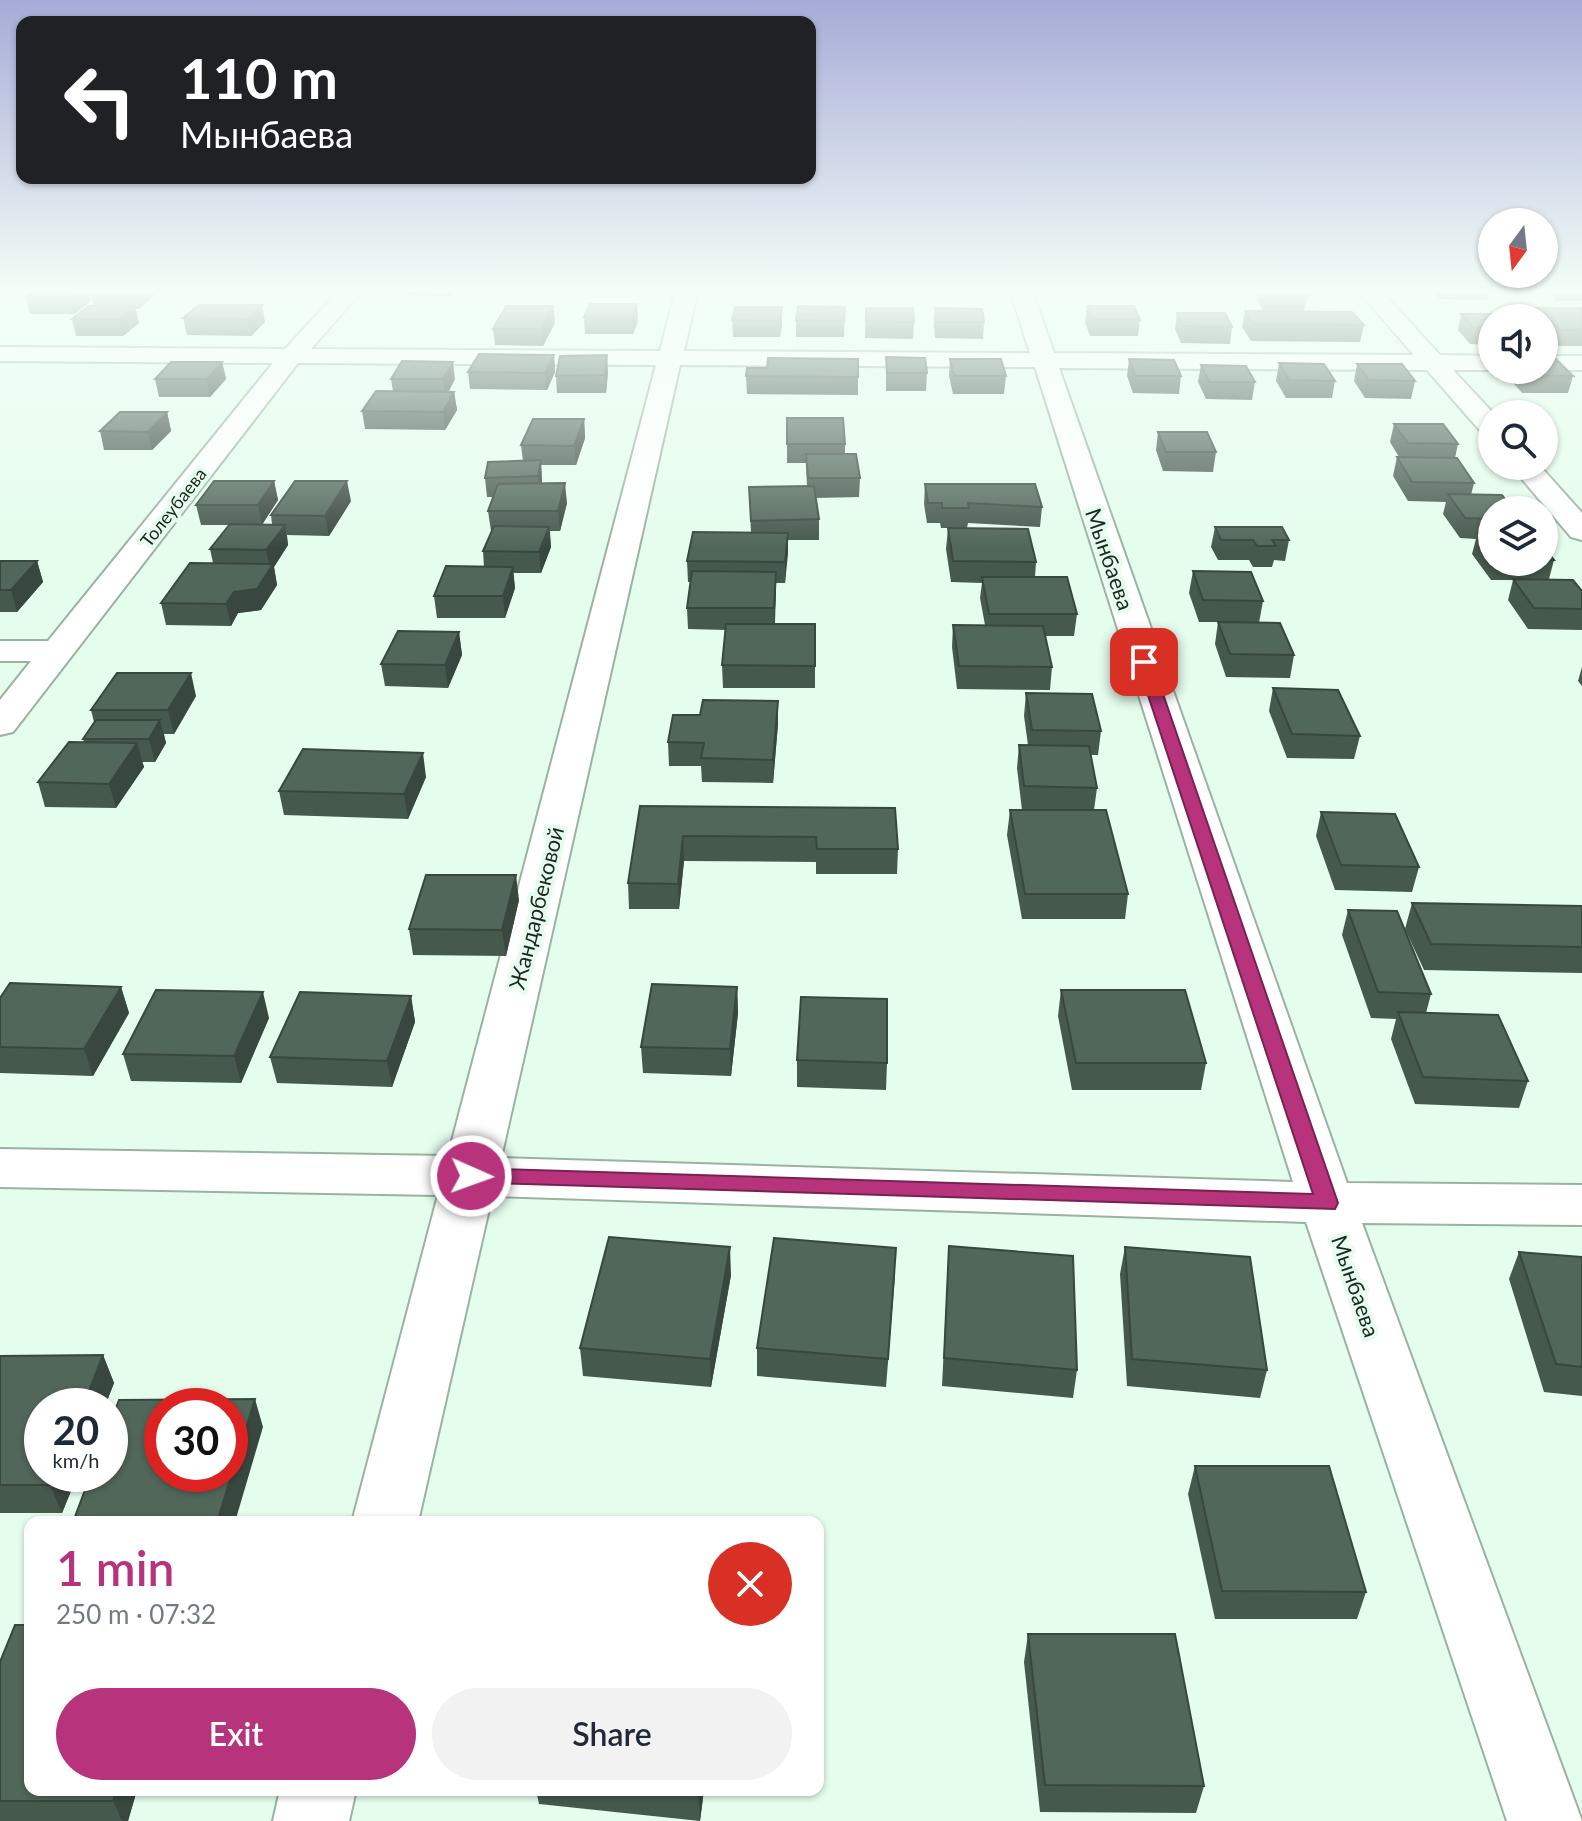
<!DOCTYPE html>
<html lang="en">
<head>
<meta charset="utf-8">
<style>
	body { margin:0; font-family:Lato,sans-serif; background:#f2f2f3; color:#1f2937; height:100vh; display:flex; flex-direction:column; font-size:30px; white-space:nowrap }
	* { box-sizing:border-box; margin:0 }
	p { font-size:26px; color:#747a83 }
	.icon { flex:none; width:44px; height:44px; fill:none; stroke:currentColor; stroke-width:2; stroke-linecap:round; stroke-linejoin:round }
	.map { position:relative; flex:1; overflow:hidden }
	.sheet { position:absolute; left:24px; top:1516px; width:800px; height:280px; display:flex; flex-direction:column; background:#fff; border-radius:16px; box-shadow:0 2px 6px #0004 }
	.sheet>* { flex:none }
	.banner { position:absolute; left:16px; top:16px; width:800px; height:168px; border-radius:16px; box-shadow:0 2px 6px #0004; background:#202124; color:#fff; overflow:hidden }
	.needle { width:52px; rotate:195deg }
	.fabs { position:absolute; left:1478px; top:208px; display:grid; gap:16px }
	.fabs a { display:grid; place-items:center; width:80px; height:80px; border-radius:50%; background:#fff; box-shadow:0 2px 6px #0004; font-size:40px }
	.speed { position:absolute; left:24px; top:1388px; display:flex; gap:16px; font-size:40px; font-weight:700; text-align:center }
	.speed>* { display:grid; place-content:center; width:104px; height:104px; border-radius:50%; background:#fff; box-shadow:0 2px 6px #0004; line-height:1 }
	.speed small { font-size:20px; font-weight:400 }
	.speed .limit { border:12px solid #d22; background:#fff; color:#111 }
	.pin { position:absolute; display:grid; place-items:center; width:68px; height:68px; color:#fff; margin:-34px; border-radius:16px; box-shadow:0 4px 12px #0006 }
	.me { position:absolute; width:88px; margin:-44px; rotate:92deg; stroke-linejoin:round; filter:drop-shadow(0 0 6px #0008) }
	.turn { display:flex; align-items:center; gap:28px; height:168px; padding:0 32px; font-size:36px }
	.turn .icon { width:104px; height:104px; stroke-width:2.5 }
	.turn b { display:block; font-size:56px; line-height:68px }
	.round { display:grid; place-items:center; flex:none; width:84px; height:84px; border-radius:42px; background:#f2f2f3 }
	.head { display:flex; align-items:center; justify-content:space-between; height:136px; padding:0 32px }
	h1 { font-size:48px; font-weight:600; line-height:60px; color:#b7347d }
	.action { display:flex; gap:16px; margin-top:auto; padding:16px 32px }
	.action a { flex:1; height:92px; border-radius:48px; background:#b7347d; color:#fff; font-size:32px; font-weight:600; line-height:92px; text-align:center }
	.action a+a { background:#f2f2f3; color:#1f2937 }
	.map>svg:first-child { display:block }
	.lines { fill:none; stroke-linecap:round; stroke-linejoin:round }
	.minor-casing { stroke:#9ab2a2; stroke-width:4 }
	.minor { fill:#fff; fill-rule:evenodd }
	.wall { fill:#46594d }
	.shaded-wall { fill:#39483e }
	.building { fill:#516759; stroke:#39483e; stroke-width:2; fill-rule:evenodd }
	.route { fill:#b7347d; stroke:#772251; stroke-width:2 }
	.labels { text-anchor:middle; dominant-baseline:central; stroke-width:8; stroke-linejoin:round; paint-order:stroke }
	.far-street-label { font-size:18px; fill:#1e2721; stroke:#e5fded }
	.street-label { font-size:22px; fill:#1e2721; stroke:#e5fded }
</style>
</head>
<body>
<div class="map">
<svg width="1582" height="1821" viewBox="0 0 1582 1821">
	<rect width="100%" height="100%" fill="#e5fded"/>
	<g class="lines">
		<g class="minor-casing">
			<path id="minor" d="M337,293H360L311,349L660,351L675,293H697L684,351L1030,353L1011,293H1033L1054,353L1414,355L1360,293H1383L1440,355L1492,356L1493,370H1453L1494,414L1492,436L1483,434L1427,370L1059,368L1347,1183L1582,1185V1225L1362,1223L1582,1821H1507L1306,1222L492,1196L418,1522H352L438,1195L0,1187V1149L448,1156L656,365L298,363L13,732L0,735V700L31,661H0V641H48L273,363L0,361V347L285,349ZM680,365L1035,367L1293,1182L501,1158Z
				M1544,356H1582V370H1543Z
				M1511,466H1540L1582,513V540L1571,537Z
				M280,1790H356L349,1821H273Z"/>
		</g>
		<use href="#minor" class="minor"/>
	</g>
	<path class="wall" d="M89,293L91,301L75,314H30L26,297Z
		M91,293H153L154,296L139,309H135L139,323L123,336H76L72,319L94,306Z
		M408,293H454L452,296L408,295Z
		M1258,293H1311V297H1307L1304,311L1364,325L1360,342L1251,341L1242,327L1245,311H1264L1257,300Z
		M1434,293H1488L1487,300L1440,299Z
		M1549,293H1582V301H1557Z
		M637,304L638,321L633,334H585L584,317Z
		M199,305L265,322L251,336L187,335L183,318Z
		M553,306L555,323L543,346L495,345L493,329Z
		M1087,306L1140,320L1138,336H1090L1085,322Z
		M782,307V324L780,337H733L732,320Z
		M845,307L844,337H796V320Z
		M866,308L914,322L913,339L865,338Z
		M935,308L984,322L983,339L935,338L934,325Z
		M1535,308H1582V346H1557L1544,335V318H1533Z
		M1177,313L1232,327L1230,344L1181,343L1175,329Z
		M1461,314L1492,318V345L1470,344L1458,330Z
		M554,355L555,372L547,390L470,389L468,372Z
		M886,357L927,373L926,391H886Z
		M950,359L1006,376L1004,394H953L949,376Z
		M1129,359L1181,376L1179,394L1133,393L1127,376Z
		M222,362L226,379L210,397H159L155,379Z
		M1279,363L1335,381L1332,398H1286L1276,381Z
		M1357,364L1415,381L1411,399L1365,398L1354,381Z
		M1201,365L1255,382L1252,400L1206,399L1198,382Z
		M1508,370H1544L1573,376L1568,393H1522L1507,376Z
		M608,372L606,393H557L556,376Z
		M746,376L858,377V395L747,394Z
		M391,379H455L448,392H454L457,410L445,430L365,429L362,411L393,391Z
		M167,412L171,431L152,450H104L100,431Z
		M787,418L845,444V454L860,478L859,497L815,498L819,519V540H788L785,583H776L775,624H815V688H723L722,665L726,630L688,629L687,608L691,582H688L687,561L751,533L749,487L807,486L806,463H787Z
		M584,419L585,438L576,465H541L542,484L567,503L560,531H550L551,547L541,573H513L515,588L505,618H437L434,596L484,567L483,551L492,531H491L488,511L493,497H487L485,478L523,461L521,445Z
		M1394,424L1458,444L1455,458L1474,483L1471,495L1492,510V562H1544V547L1554,560L1549,579L1582,591V630L1528,629L1508,600L1513,580H1491L1472,554L1476,539L1460,538L1443,514L1446,502L1408,501L1393,476L1397,457H1399L1390,442Z
		M1158,432L1216,452L1213,472L1163,471L1156,450Z
		M274,481L278,500L262,524H272L271,515L351,501L329,536L287,535L288,545L274,567L277,585L261,610L238,613L231,626L166,625L161,603L213,563L210,549L229,525H201L196,505Z
		M925,484L1042,507L1040,527L968,523L967,528H941L940,523H927L924,504Z
		M1215,527L1289,540L1285,561L1274,560L1272,567H1253L1249,560H1218L1211,547Z
		M948,528L1036,562L1035,577L1077,614L1074,636H1045L1052,667L1050,690L957,689L952,647L953,625H985L980,598L982,583L951,582L946,549Z
		M0,561H37L43,582L17,612H0Z
		M1193,571L1263,601L1259,623L1294,655L1290,678L1226,677L1215,644L1218,622H1199L1189,593Z
		M459,632L462,655L448,688L385,686L381,664Z
		M1582,667V686L1578,681Z
		M1273,688L1360,736L1354,759L1287,758L1269,711Z
		M1026,693L1101,731L1098,755H1090L1097,788L1094,810L1128,894L1125,919H1022L1007,835L1010,810H1022L1017,768L1019,745H1028L1024,716Z
		M196,696L174,734H164L166,743L155,762H142L144,767L116,808L45,807L38,782L84,742L83,739L94,722L91,710Z
		M778,701V724L773,783L702,782L701,766H669L668,742L700,715Z
		M426,777L408,819L284,815L279,791Z
		M640,806L898,849L897,874H816V862L684,861L679,909H629L628,883Z
		M1321,812L1419,867L1412,892L1335,890L1316,836Z
		M519,900L506,956L413,955L409,929Z
		M1412,903L1582,906V973L1424,970L1405,929Z
		M1348,910L1431,994L1426,1013L1528,1081L1519,1108L1415,1104L1391,1039L1396,1019L1371,1018L1342,935Z
		M121,987L129,1013L93,1076L0,1073V998Z
		M737,987L738,1013L731,1076L643,1073L641,1047Z
		M1061,990L1206,1063L1201,1090H1072L1058,1016Z
		M411,996L415,1022L392,1087L277,1083L270,1057Z
		M269,1018L241,1083L131,1081L123,1054Z
		M797,1060L887,1063L886,1090L797,1087Z
		M949,1246L1077,1370L1073,1398L942,1386Z
		M1125,1247L1267,1370L1260,1398L1127,1386L1120,1274Z
		M1519,1252L1582,1257V1396L1544,1392L1509,1279Z
		M731,1275L711,1387L583,1376L580,1348Z
		M895,1276L886,1387L757,1376V1348Z
		M103,1355L114,1383L105,1406H42L78,1474L62,1513H0V1356Z
		M1195,1466L1366,1592L1357,1619H1215L1188,1494Z
		M1028,1634L1204,1786L1196,1813L1040,1812L1024,1662Z
		M0,1662L137,1790L128,1821H0Z
		M536,1790H704L700,1821L539,1804Z"/>
	<path class="shaded-wall" d="M77,293H89L91,301L75,314L71,298Z
		M136,293H153L154,296L139,309Z
		M637,304L638,321L633,334L632,318Z
		M262,305L265,322L251,336L248,319Z
		M135,306L139,323L123,336L119,320Z
		M553,306L555,323L543,346L542,329Z
		M782,307V324L780,337V321Z
		M554,355L555,372L547,390L545,373Z
		M607,355L608,372L606,393L605,375Z
		M222,362L226,379L210,397L207,379Z
		M453,362L455,379L446,397L443,379Z
		M454,392L457,410L445,430L443,412Z
		M167,412L171,431L152,450L148,432Z
		M584,419L585,438L576,465L574,446Z
		M541,460L542,480L540,496L538,476Z
		M274,481L278,500L262,525L258,505Z
		M347,481L351,501L329,536L325,516Z
		M565,483L567,503L560,531L558,511Z
		M285,525L288,545L274,567L277,585L261,610L238,613L231,626L226,604L234,592L270,569L266,550Z
		M549,527L551,547L541,573L539,552Z
		M788,533V554L785,583V562Z
		M37,561L43,582L17,612L11,590Z
		M513,567L515,588L505,618L503,596Z
		M776,572V593L774,630V608Z
		M459,632L462,655L448,688L445,665Z
		M191,673L196,696L174,734L168,710Z
		M778,701V724L773,783V760Z
		M160,720L166,743L155,762L149,739Z
		M137,743L144,767L116,808L109,784Z
		M423,753L426,777L408,819L404,794Z
		M683,836L684,861L679,909L678,884Z
		M516,875L519,900L506,956L502,930Z
		M121,987L129,1013L93,1076L84,1049Z
		M737,987L738,1013L731,1076L730,1049Z
		M263,992L269,1018L241,1083L234,1056Z
		M411,996L415,1022L392,1087L387,1061Z
		M730,1247L731,1275L711,1387L710,1359Z
		M103,1355L114,1383L105,1406H83Z
		M255,1399L263,1427L235,1522H217Z
		M55,1474H78L62,1513L50,1485Z
		M116,1790H137L128,1821H122L113,1801Z
		M698,1790H704L700,1821L698,1795Z"/>
	<path class="building" d="M31,293H77L71,298L26,297Z
		M1265,293H1305L1307,296H1267Z
		M590,304H637L632,318L584,317Z
		M199,305H262L248,319L183,318Z
		M89,306H135L119,320L72,319Z
		M506,306H553L542,329H493Z
		M798,306L845,307L844,321L796,320Z
		M1087,306H1134L1140,320L1092,319Z
		M735,307H782L780,321L732,320Z
		M866,308H913L914,322L866,321Z
		M935,308L982,309L984,322H936Z
		M1535,308H1582V330H1561Z
		M1245,311L1352,312L1364,325L1253,324Z
		M1177,313H1225L1232,327L1183,326Z
		M1461,314H1510L1513,318H1492V328H1474Z
		M479,354L554,355L545,373L468,372Z
		M607,355L605,375L556,376L560,356Z
		M886,357L925,358L927,373H887Z
		M768,358L858,359V377L746,376L747,368H767Z
		M950,359H1001L1006,376H954Z
		M1129,359L1174,360L1181,376H1135Z
		M1544,359H1556L1573,376L1527,375L1522,370H1544Z
		M402,361L453,362L443,379H391Z
		M171,362H222L207,379H155Z
		M1279,363L1324,364L1335,381L1289,380Z
		M1357,364H1402L1415,381L1369,380Z
		M1201,365L1246,366L1255,382H1209Z
		M376,391L454,392L443,412L362,411Z
		M120,412H167L148,432L100,431Z
		M787,418H843L845,444H787Z
		M533,419H584L574,446L521,445Z
		M1394,424H1443L1458,444L1408,443Z
		M1158,432H1207L1216,452H1166Z
		M806,454H856L860,478H808Z
		M1397,457L1457,458L1474,483L1412,482Z
		M541,460L538,476L485,478L488,462Z
		M214,481H274L258,505H196Z
		M295,481H347L325,516L271,515Z
		M565,483L558,511H488L498,484Z
		M925,484H1035L1042,507L968,503L969,508H942V503H928Z
		M814,486L819,519L751,521L749,487Z
		M1448,494L1502,495L1513,510H1492V519L1465,518Z
		M230,524L285,525L266,550L210,549Z
		M494,526L549,527L539,552L483,551Z
		M1215,527H1282L1289,540H1272L1276,546H1257L1253,540H1221Z
		M948,528L1028,529L1036,562L953,561Z
		M693,532L788,533L785,562L687,561Z
		M1478,533H1492V553Z
		M1544,547L1554,560H1544Z
		M0,561H37L11,590H0Z
		M190,563L273,564L257,589L234,592L226,604L161,603Z
		M446,566L513,567L503,596H434Z
		M692,571L776,572L774,608H687Z
		M1193,571L1251,572L1263,601L1203,600Z
		M982,577H1067L1077,614H989Z
		M1513,579L1573,580L1582,591V609L1534,608Z
		M1218,622L1280,623L1294,655L1230,654Z
		M726,624H815V666L722,665Z
		M953,625L1043,626L1052,667L959,666Z
		M398,631L459,632L445,665L381,664Z
		M117,673H191L168,710H91Z
		M1273,688L1338,690L1360,736L1292,734Z
		M1026,693L1092,694L1101,731L1032,730Z
		M703,700L778,701L773,760L701,758L704,743L668,742L673,715H700Z
		M96,720H160L149,739H83Z
		M69,742L137,743L109,784L38,782Z
		M1019,745L1089,746L1097,788L1024,786Z
		M303,749L423,753L404,794L279,791Z
		M640,806L895,808L898,849H817L816,837L683,836L678,884L628,883Z
		M1010,810H1106L1128,894H1025Z
		M1321,812L1395,814L1419,867L1341,865Z
		M426,875H516L502,930L409,929Z
		M1412,903L1582,906V947L1431,944Z
		M1348,910L1397,911L1431,994L1378,992Z
		M10,983L121,987L84,1049L0,1047V998Z
		M652,984L737,987L730,1049L641,1047Z
		M156,990L263,992L234,1056L123,1054Z
		M1061,990H1185L1206,1063H1076Z
		M300,992L411,996L387,1061L270,1057Z
		M801,997L887,999V1063L797,1060Z
		M1398,1012L1498,1015L1528,1081L1423,1077Z
		M609,1237L730,1247L710,1359L580,1348Z
		M774,1238L896,1248L888,1359L757,1348Z
		M949,1246L1073,1256L1077,1370L944,1358Z
		M1125,1247L1250,1257L1267,1370L1132,1359Z
		M1519,1252L1582,1257V1367L1556,1364Z
		M103,1355L83,1406H42V1474H55L50,1485H0V1356Z
		M255,1399L217,1522H73L91,1474H110V1424L119,1400ZM162,1406H230V1474H162Z
		M1195,1466H1329L1366,1592L1222,1591Z
		M15,1625H30V1790H116L113,1801H0V1662Z
		M1028,1634H1175L1204,1786L1045,1785Z
		M652,1790H698V1795Z"/>
	<linearGradient id="sky" x2="0" y2="1"><stop stop-color="#a7abd7"/><stop offset="0.53" stop-color="#f3fef7"/><stop offset="1" stop-color="#f3fef7" stop-opacity="0"/></linearGradient>
	<rect width="1582" height="548" fill="url(#sky)"/>
	<path class="route" d="M1144,657L1152,662L1338,1203L1335,1209L463,1182L460,1176L471,1168L1313,1194L1137,662Z"/>
	<g class="labels">
		<g class="far-street-label">
			<text transform="translate(173 507) rotate(-52)">Толеубаева</text>
		</g>
		<g class="street-label">
			<text transform="translate(1110 559) rotate(71)">Мынбаева</text>
			<text transform="translate(536 908) rotate(-76)">Жандарбековой</text>
			<text transform="translate(1356 1286) rotate(71)">Мынбаева</text>
		</g>
	</g>
</svg>
<div class="fabs">
<a><svg class="needle" viewBox="-14 -14 28 28"><path d="M0-13l5 13h-10z" fill="#e53935"/><path d="M0 13l5-13h-10z" fill="#747a83"/></svg></a>
<a><svg class="icon" aria-label="sound" viewBox="0 0 24 24"><path d="M4 9h4l5-4v14l-5-4H4zM17 9q2 3 0 6"/></svg></a>
<a><svg class="icon" aria-label="search" viewBox="0 0 24 24"><circle cx="10" cy="10" r="6"/><path d="M15 15l6 6"/></svg></a>
<a><svg class="icon" aria-label="layers" viewBox="0 0 24 24"><path d="M12 4l9 5-9 5-9-5zM3 14l9 5 9-5"/></svg></a>
</div>
<div class="speed"><div>20<small>km/h</small></div><div class="limit">30</div></div>
<div class="pin" style="left:1144px;top:662px;background:#d93025"><svg class="icon" aria-label="arrive" viewBox="0 0 24 24"><path d="M6 21V4h12l-3 4 3 4H6"/></svg></div>
<svg class="me" style="left:471px;top:1176px" viewBox="-20 -20 40 40"><circle r="17" fill="#b7347d" stroke="#fff" stroke-width="3"/><path d="M0-11L8 9 0 5-8 9z" fill="#fff"/></svg>
<div class="banner">
<div class="turn"><svg class="icon" aria-label="left" viewBox="0 0 24 24"><path d="M17 20v-9H6M10 6l-5 5 5 5"/></svg><div><b>110 m</b>Мынбаева</div></div>
</div>
<section class="sheet">
<div class="head"><div><h1>1 min</h1><p>250 m · 07:32</p></div><a class="round" style="background:#d93025;color:#fff"><svg class="icon" aria-label="close" viewBox="0 0 24 24"><path d="M6 6l12 12M18 6L6 18"/></svg></a></div>
<div class="action"><a>Exit</a><a>Share</a></div>
</section>
</div>
</body>
</html>
